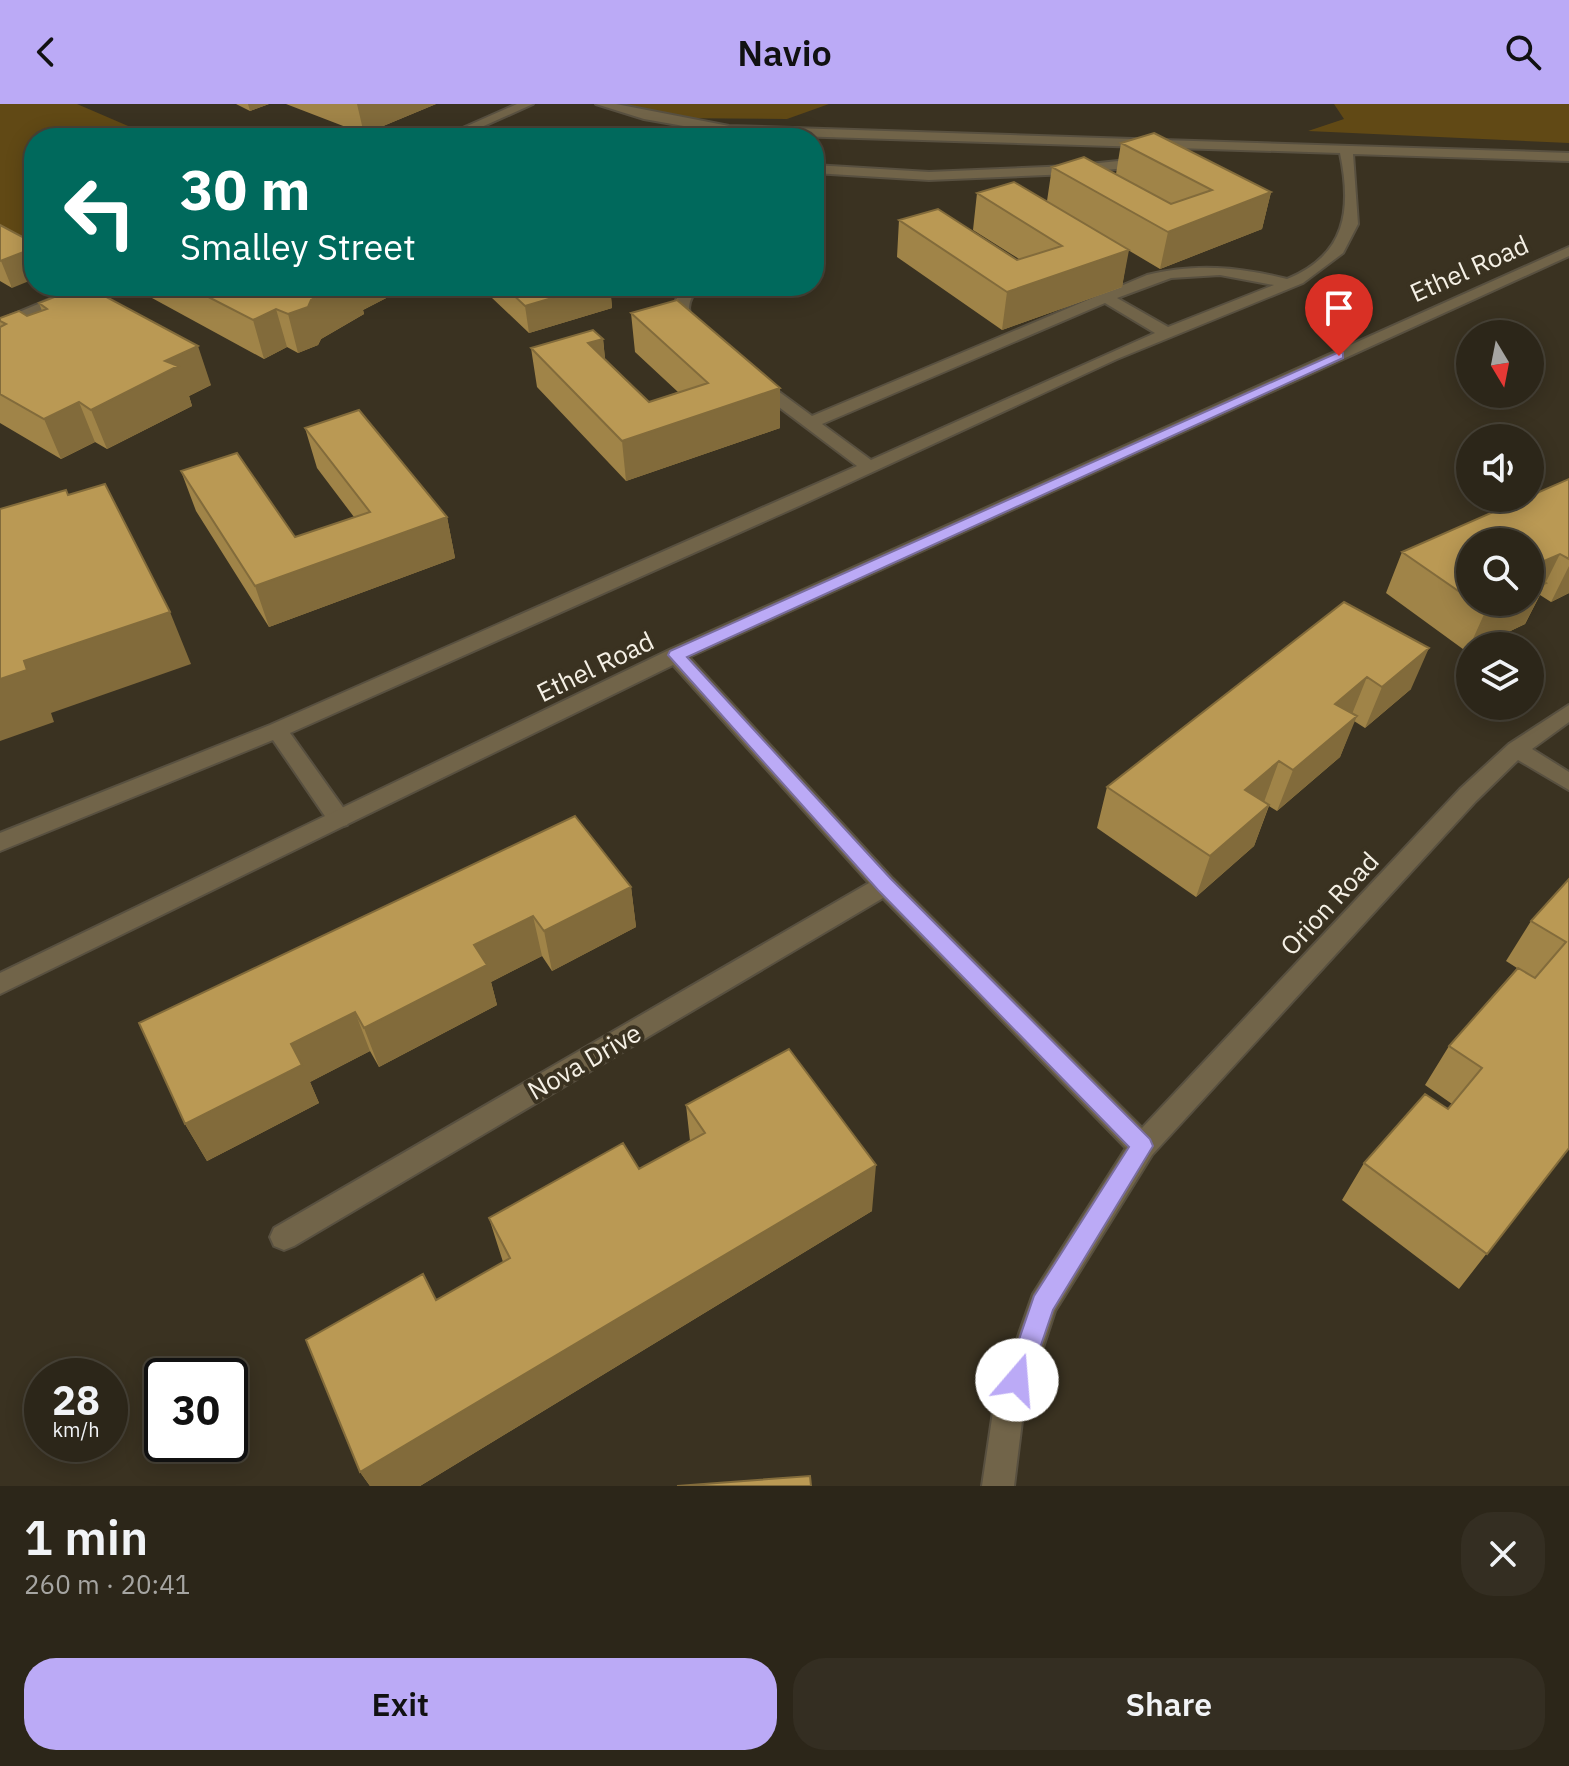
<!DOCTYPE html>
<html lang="en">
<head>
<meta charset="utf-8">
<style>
	body { margin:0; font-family:"IBM Plex Sans",sans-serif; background:#342e22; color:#f1f3f6; height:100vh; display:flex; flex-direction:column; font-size:30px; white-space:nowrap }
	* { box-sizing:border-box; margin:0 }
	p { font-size:26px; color:#a6a5a2 }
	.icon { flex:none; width:44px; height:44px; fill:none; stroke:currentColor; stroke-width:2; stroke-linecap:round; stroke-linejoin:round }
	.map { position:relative; height:1382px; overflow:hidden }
	.sheet { display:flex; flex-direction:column; background:#2c2619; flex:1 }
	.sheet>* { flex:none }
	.hud { position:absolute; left:24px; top:24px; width:800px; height:168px; border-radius:32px; box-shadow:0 4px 20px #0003,0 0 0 2px #484338; background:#00695c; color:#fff; overflow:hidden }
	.needle { width:52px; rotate:170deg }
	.fabs { position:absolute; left:1456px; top:216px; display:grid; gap:16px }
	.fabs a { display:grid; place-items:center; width:88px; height:88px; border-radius:50%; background:#2c2619; box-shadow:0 4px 20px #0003,0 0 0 2px #484338; font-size:40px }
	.speed { position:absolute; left:24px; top:1254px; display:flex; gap:16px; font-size:40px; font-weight:700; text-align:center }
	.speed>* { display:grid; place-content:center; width:104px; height:104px; border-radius:50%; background:#2c2619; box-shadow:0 4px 20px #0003,0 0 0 2px #484338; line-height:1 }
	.speed small { font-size:20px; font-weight:400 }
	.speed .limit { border:4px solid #111; border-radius:12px; background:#fff; color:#111 }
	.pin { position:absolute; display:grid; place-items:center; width:68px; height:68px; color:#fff; margin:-82px -34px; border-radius:50% 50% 50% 0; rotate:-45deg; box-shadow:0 0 8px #0007 }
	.pin .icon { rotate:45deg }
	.me { position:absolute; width:88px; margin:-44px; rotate:18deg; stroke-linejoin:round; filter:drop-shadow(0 0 6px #0008) }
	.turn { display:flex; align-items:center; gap:28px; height:168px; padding:0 24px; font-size:36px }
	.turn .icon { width:104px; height:104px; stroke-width:2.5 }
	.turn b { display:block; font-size:56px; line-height:68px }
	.round { display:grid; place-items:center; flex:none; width:84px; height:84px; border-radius:32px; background:#342e22 }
	.overview { display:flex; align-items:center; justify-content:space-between; height:136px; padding:0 24px }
	h1 { font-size:48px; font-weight:600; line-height:60px }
	.button { display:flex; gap:16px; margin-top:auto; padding:16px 24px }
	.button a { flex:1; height:92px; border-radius:32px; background:#bbaaf6; color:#111; font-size:32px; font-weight:600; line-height:92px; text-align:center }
	.button a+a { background:#342e22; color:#f1f3f6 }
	header { display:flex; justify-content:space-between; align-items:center; height:104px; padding:0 24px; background:#bbaaf6; color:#111; font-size:36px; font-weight:600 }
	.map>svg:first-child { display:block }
	.green { fill:#614915 }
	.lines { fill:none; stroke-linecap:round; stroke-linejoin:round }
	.service-casing { stroke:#585040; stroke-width:4 }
	.minor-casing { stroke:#585040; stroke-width:4 }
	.service { fill:#716449; fill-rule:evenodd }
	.minor { fill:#716449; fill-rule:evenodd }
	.wall { fill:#a08448; fill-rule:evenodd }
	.shaded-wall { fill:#826b3b }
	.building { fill:#ba9954; stroke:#826b3b; stroke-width:2 }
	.route { fill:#bbaaf6; stroke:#7a6ea0; stroke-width:2 }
	.labels { text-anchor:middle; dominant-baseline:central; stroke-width:8; stroke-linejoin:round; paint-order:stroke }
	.street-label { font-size:26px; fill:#f5f0e5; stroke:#3a3221 }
</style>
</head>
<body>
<header><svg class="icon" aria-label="back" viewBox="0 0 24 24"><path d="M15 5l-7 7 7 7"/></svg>Navio<svg class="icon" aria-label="search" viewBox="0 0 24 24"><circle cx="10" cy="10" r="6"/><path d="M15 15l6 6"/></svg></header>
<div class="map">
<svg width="1569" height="1382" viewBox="0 0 1569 1382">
	<rect width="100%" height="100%" fill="#3a3221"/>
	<path class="green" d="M0,0H77L156,34H34V151L0,133Z
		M624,0H829L787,15L659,14Z
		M1334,0H1569V39L1308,27L1344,15Z"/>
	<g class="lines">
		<g class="service-casing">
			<path id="service" d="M517,0H533L457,34H440Z
				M596,0H616L729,22L1569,49V57L1353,50L1358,120L1343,149L1303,179L1117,255L801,401L290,629L347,709L350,715L347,721L339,723L331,721L273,636L0,747V729L270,621L857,362L751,282V276H763L812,312L1147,171C1196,159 1239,163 1287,175C1346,151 1352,106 1340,49L729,30L644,15ZM1220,171L1274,181L1168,223L1117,194L1171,174ZM1105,199L1155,229L871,356L822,320Z
				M1147,54L1152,55V61L1070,70L929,76L814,69V61L929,68L1070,62Z
				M81,182H101L0,227V216Z
				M684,182H699C687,198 685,208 698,225L690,230C667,220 672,198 684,182Z"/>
		</g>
		<g class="minor-casing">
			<path id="minor" d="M1569,143V152L689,553L893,775L1142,1024L1460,685L1509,640L1569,601V618L1532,645L1569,668V686L1518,656L1476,697L1152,1051L1055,1207L1024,1301L1014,1382H982L994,1301L1033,1190L1126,1044L883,794L294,1142L284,1146L274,1142L270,1133L274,1124L869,779L673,561L0,890V869L669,546Z"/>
		</g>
		<use href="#service" class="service"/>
		<use href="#minor" class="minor"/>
	</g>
	<path class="wall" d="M236,0H269L250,7Z
		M286,0H436L364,30Z
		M1121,39L1271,88L1262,125L1160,165L1128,146L1122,183L1002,226L897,153L899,116L1017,156L1019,155L973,126L977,89L1047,97L1052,63L1116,70Z
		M0,121L12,184L0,177Z
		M148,182H391L392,191L363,206L364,210L321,235L318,241L298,249L287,243L264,255L152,194Z
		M490,182H610L612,204L529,229L491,193Z
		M39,199L211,281L189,292L192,302L107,345L95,338L61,355L0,319V214L27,212L42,207Z
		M631,209L780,284V324L626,377L537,283L531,244L603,235L605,255L649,298L678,288L635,248Z
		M305,324L447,413L455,454L269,523L196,407L181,367L295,433L354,413L317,364Z
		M1569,375V489L1551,498L1540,491L1525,520L1479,542H1470L1467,548L1386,489L1402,448ZM1470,438L1530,498H1470Z
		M1344,498L1411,585L1365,624L1354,617L1340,653L1277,707L1269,702L1254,742L1196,793L1097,724L1107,683Z
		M1569,775V1044L1459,1185L1342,1096L1364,1059L1448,1005L1452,1000L1425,981L1449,942L1517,864L1506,857L1531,817Z
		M631,783L636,823L552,867L542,852L491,878L497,901L379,963L370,947L310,978L319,999L207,1057L185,1020L139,919Z
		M686,1001L872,1107L420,1382H370L360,1368L436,1196L503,1158L489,1114L639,1065L690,1037Z"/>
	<path class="shaded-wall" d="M248,0H269L250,7Z
		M357,0H436L364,30Z
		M1271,88L1262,125L1160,165L1168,128Z
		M34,144V175L12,184L1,157Z
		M1129,146L1122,183L1002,226L1007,188Z
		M337,182H391L392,191L363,206L364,210L321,235L318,241L298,249L288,210Z
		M593,182H610L612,204L529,229L525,202Z
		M276,205L287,243L264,255L253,216Z
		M603,235L607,274L588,239Z
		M198,242L211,281L189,292L192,302L107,345L91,306L165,257Z
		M780,284V324L626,377L622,337Z
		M79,298L95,338L61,355L44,315Z
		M447,413L455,454L269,523L255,482Z
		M1560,450L1525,520L1479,542H1470V546L1467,548L1486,506L1504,498H1530V463Z
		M1569,462V489L1551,498Z
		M170,508L191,560L51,609L54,618L0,637V575L24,557Z
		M1429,544L1411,585L1365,624L1382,583Z
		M1367,573L1350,615L1335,600Z
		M1357,612L1340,653L1277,707L1293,666Z
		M1279,657L1264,698L1245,686Z
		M1269,701L1254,742L1196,793L1210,752Z
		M631,783L636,823L552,867L544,827Z
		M533,812L542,852L491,878L497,901L379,963L364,924L474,841Z
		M355,908L370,947L310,978L319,999L207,1057L185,1020L291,940Z
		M876,1061L872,1107L420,1382H370L360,1368Z"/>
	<path class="building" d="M1154,29L1271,88L1168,128L1052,63L1084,53L1171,100L1212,86L1121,39Z
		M1014,78L1129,146L1007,188L899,116L938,105L1017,156L1062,142L977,89Z
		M0,121L34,139V144L0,157Z
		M82,182H86L198,242L165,257L178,262L91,306L79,298L44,315L0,290V223L6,220L0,217V214L19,207L27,212L47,205L39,199Z
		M187,182H337L311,196L308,203L288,210L276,205L253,216Z
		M504,182H593L525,202Z
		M677,196L780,284L622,337L531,244L593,226L603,235L588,239L649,298L708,279L631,209Z
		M359,306L447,413L255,482L181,367L237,349L295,433L370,408L305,324Z
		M1569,375V455L1560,450L1530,463V438H1470V495L1402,448L1525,394H1530V392Z
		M105,380L170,508L24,557L27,566L0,575V405L66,386L68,391Z
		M1530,468L1546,479L1530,486Z
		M1344,498L1429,544L1382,583L1367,573L1335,600L1357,612L1293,666L1279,657L1245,686L1269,701L1210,752L1107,683Z
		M1474,498H1504L1486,506Z
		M575,712L631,783L544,827L533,812L474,841L487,861L364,924L355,908L291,940L302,961L185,1020L139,919Z
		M1569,775V1044L1487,1150L1364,1059L1425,990L1448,1005L1482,964L1449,942L1518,864L1535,874L1566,838L1531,817Z
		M789,945L876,1061L360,1368L306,1236L423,1170L436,1196L510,1154L489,1114L623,1039L639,1065L705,1029L686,1001Z
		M810,1372L811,1382H677Z"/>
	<path class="route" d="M1339,248L1343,249V254L687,553L891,775L1150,1035L1153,1042L1053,1206L1026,1285L1017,1289L1008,1285L1005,1276L1034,1192L1129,1043L878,786L668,551L670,547Z"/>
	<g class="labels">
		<g class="street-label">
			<text transform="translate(1469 164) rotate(-24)">Ethel Road</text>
			<text transform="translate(595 562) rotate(-26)">Ethel Road</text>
			<text transform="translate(1329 799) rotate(-47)">Orion Road</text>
			<text transform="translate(584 957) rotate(-30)">Nova Drive</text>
		</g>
	</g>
</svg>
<div class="fabs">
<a><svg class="needle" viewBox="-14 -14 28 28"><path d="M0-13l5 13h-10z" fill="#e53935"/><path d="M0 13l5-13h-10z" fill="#a6a5a2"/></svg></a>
<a><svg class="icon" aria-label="sound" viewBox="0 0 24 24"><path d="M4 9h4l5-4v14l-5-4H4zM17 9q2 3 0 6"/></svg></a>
<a><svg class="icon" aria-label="search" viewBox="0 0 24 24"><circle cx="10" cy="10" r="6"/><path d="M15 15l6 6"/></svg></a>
<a><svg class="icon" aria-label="layers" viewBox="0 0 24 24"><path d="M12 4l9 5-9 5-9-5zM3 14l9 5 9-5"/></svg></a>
</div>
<div class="speed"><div>28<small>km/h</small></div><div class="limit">30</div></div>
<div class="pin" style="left:1339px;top:252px;background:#d93025"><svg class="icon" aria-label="arrive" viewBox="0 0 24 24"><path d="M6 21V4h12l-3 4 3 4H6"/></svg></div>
<svg class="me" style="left:1017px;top:1276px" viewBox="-20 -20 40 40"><circle r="19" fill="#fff"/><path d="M0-13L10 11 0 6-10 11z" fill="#bbaaf6"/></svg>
<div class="hud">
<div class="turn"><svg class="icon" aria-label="left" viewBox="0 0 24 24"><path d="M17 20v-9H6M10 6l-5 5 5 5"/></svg><div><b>30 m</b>Smalley Street</div></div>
</div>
</div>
<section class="sheet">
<div class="overview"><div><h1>1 min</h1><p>260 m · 20:41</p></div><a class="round"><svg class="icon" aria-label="close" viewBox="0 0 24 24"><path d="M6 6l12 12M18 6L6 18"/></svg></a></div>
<div class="button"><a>Exit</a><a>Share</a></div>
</section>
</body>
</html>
